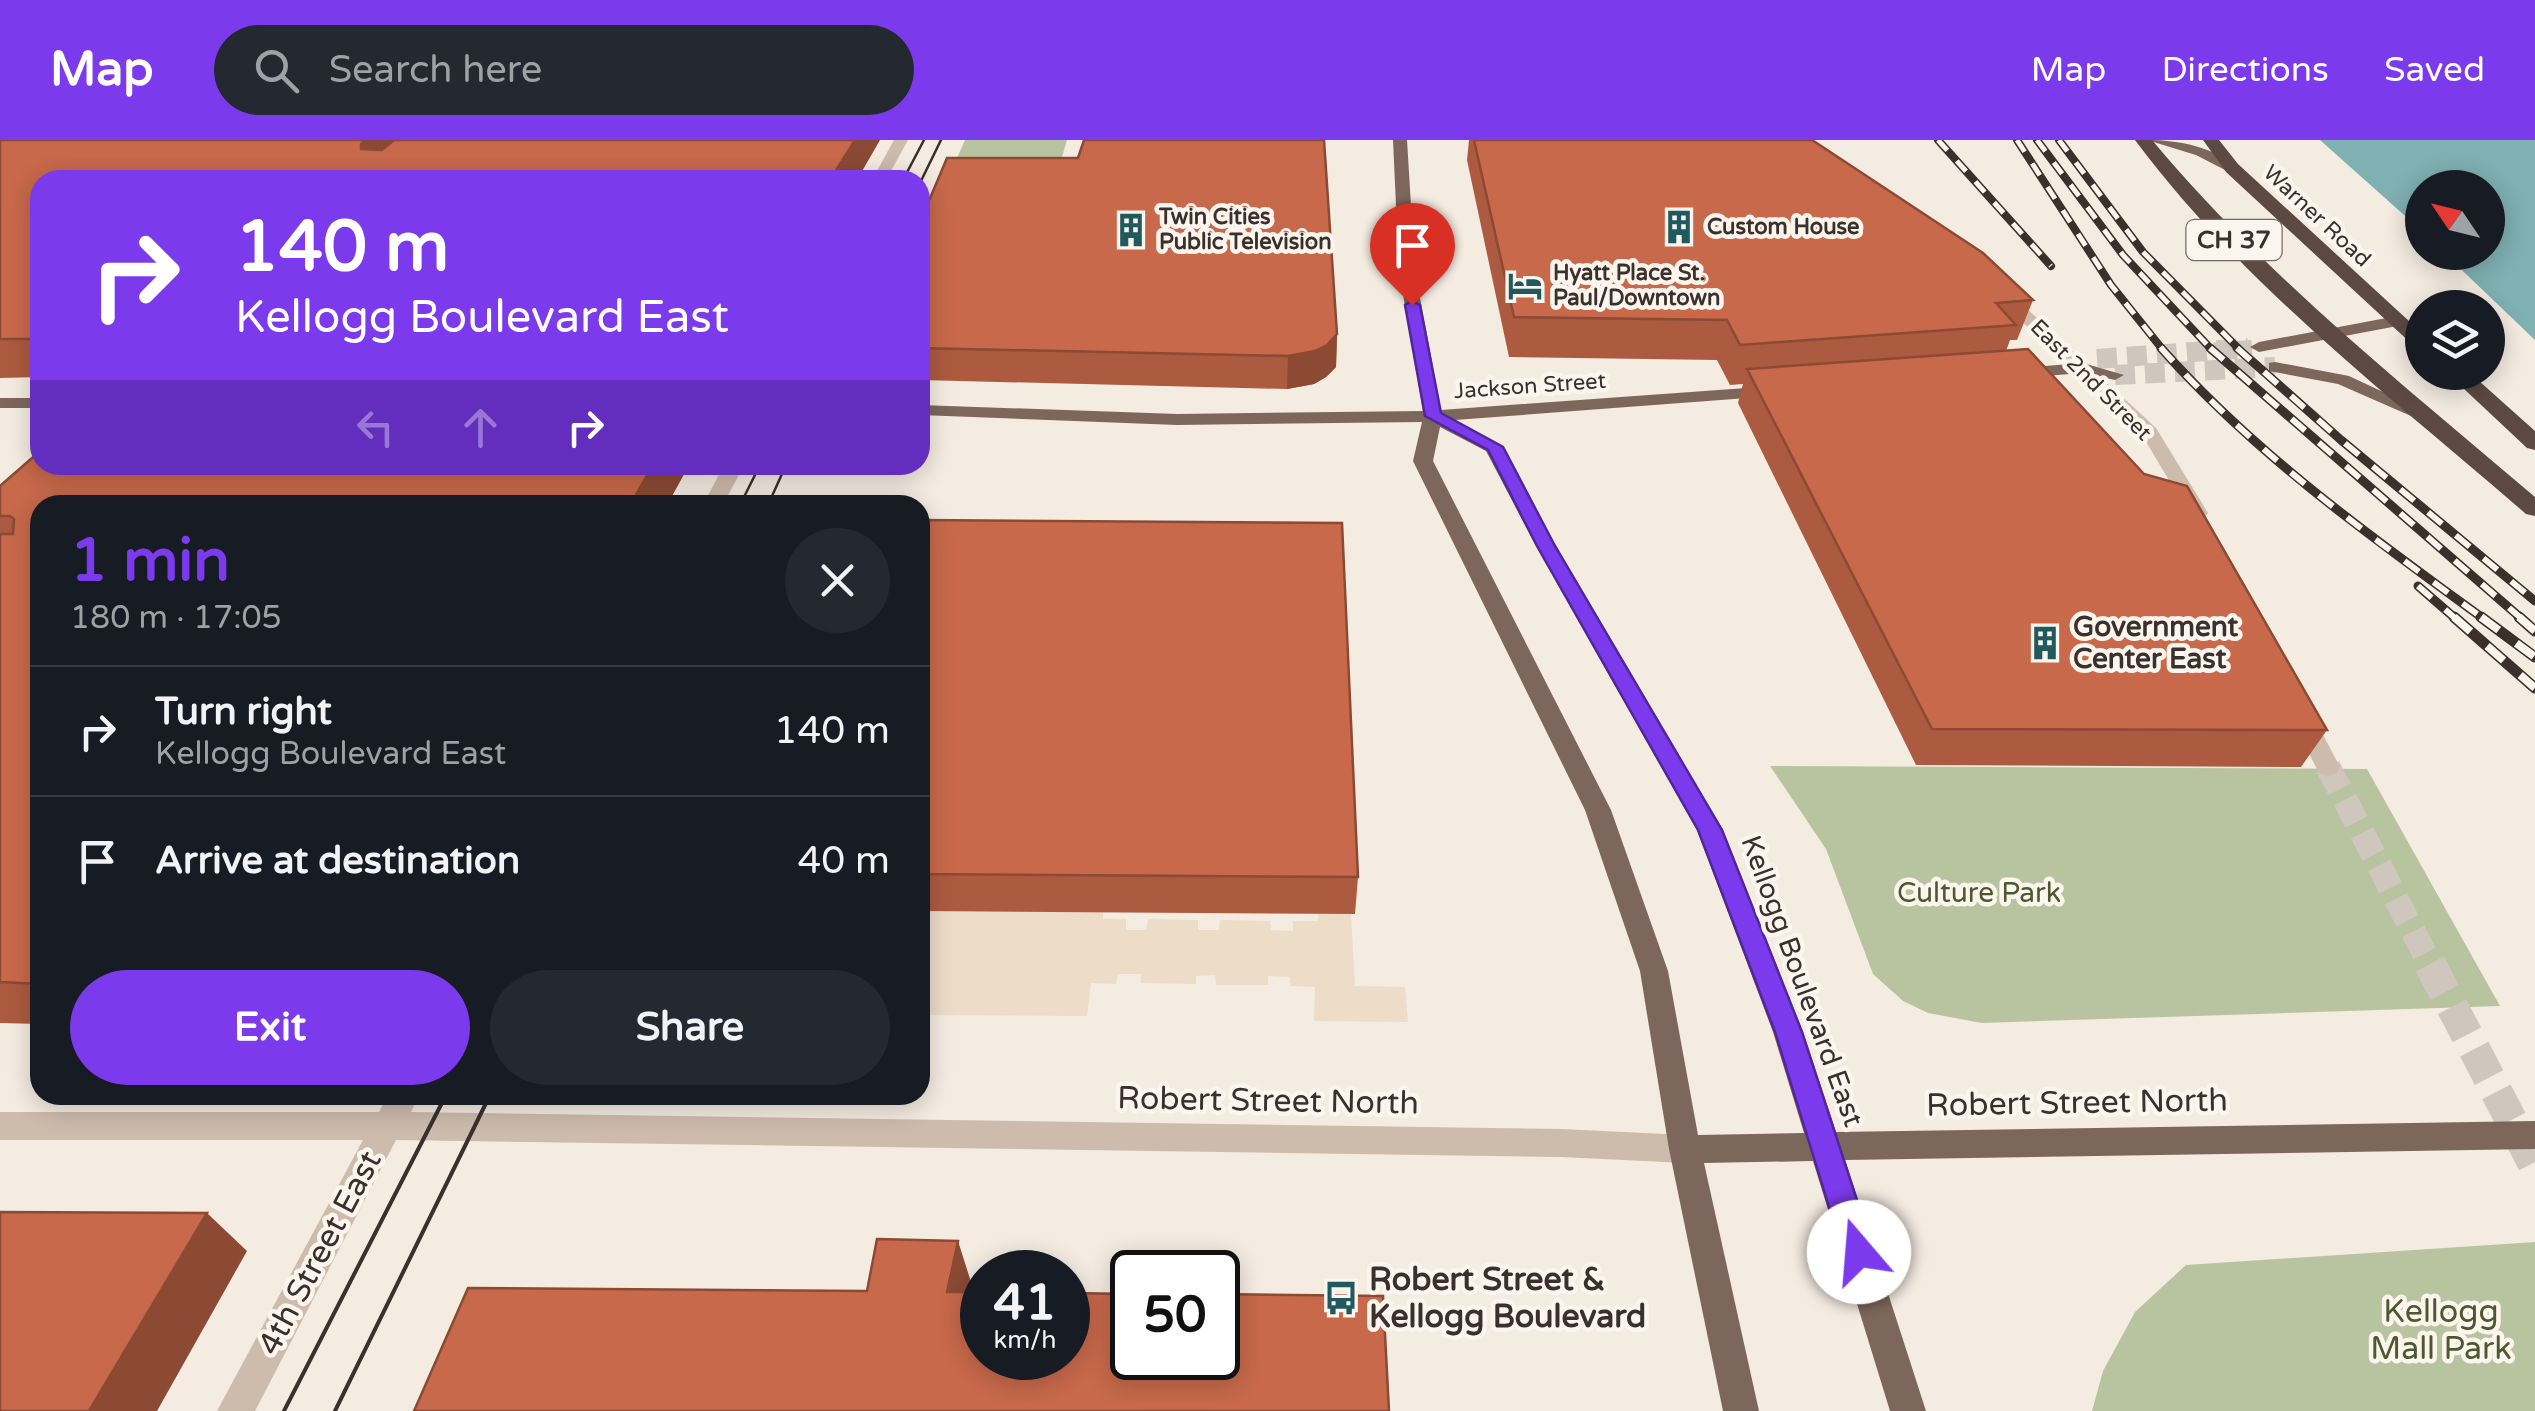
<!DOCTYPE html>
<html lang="en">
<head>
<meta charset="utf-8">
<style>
	body { margin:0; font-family:"Varela Round",sans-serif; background:#242831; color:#f1f3f6; height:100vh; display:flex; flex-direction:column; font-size:38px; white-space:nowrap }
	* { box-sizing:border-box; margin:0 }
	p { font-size:32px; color:#9ea1a6 }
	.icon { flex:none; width:55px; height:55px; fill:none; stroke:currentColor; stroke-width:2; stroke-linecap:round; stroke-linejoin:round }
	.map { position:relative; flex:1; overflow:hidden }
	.sheet { position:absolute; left:30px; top:355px; width:900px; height:610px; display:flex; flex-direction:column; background:#171b24; border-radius:30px; box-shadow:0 5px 25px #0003 }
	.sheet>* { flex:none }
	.banner { position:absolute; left:30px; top:30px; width:900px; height:305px; border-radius:30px; box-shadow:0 5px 25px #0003; background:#7c3aed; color:#fff; overflow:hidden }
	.needle { width:65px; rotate:305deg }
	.tools { position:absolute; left:2405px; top:30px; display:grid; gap:20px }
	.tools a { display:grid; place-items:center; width:100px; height:100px; border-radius:50%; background:#171b24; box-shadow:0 5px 25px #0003; font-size:50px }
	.speed { position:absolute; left:960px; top:1110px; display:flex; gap:20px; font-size:50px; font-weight:700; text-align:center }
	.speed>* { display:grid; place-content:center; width:130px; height:130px; border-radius:50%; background:#171b24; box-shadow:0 5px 25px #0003; line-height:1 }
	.speed small { font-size:25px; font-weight:400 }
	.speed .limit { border:5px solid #111; border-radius:15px; background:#fff; color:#111 }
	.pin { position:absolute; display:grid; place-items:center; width:85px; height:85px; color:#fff; margin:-102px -42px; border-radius:50% 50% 50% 0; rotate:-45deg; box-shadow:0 0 10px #0007 }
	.pin .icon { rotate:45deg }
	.me { position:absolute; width:110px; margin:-55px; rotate:342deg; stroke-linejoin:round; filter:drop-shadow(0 0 8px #0008) }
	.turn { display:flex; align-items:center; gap:35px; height:210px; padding:0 40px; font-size:45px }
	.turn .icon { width:130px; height:130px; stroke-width:2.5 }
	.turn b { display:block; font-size:70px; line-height:85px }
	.lanes { display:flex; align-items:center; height:95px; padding:0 40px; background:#0003; justify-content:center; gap:50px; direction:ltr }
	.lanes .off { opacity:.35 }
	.round { display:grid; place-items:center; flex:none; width:105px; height:105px; border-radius:52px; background:#242831 }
	.head { display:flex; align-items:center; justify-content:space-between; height:170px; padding:0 40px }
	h1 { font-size:60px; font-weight:700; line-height:75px; color:#7c3aed }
	.action { display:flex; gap:20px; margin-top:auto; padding:20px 40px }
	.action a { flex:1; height:115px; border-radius:60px; background:#7c3aed; color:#fff; font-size:40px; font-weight:700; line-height:115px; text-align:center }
	.action a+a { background:#242831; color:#f1f3f6 }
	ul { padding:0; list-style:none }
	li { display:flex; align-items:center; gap:30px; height:130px; padding:0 40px; border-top:2px solid #363941 }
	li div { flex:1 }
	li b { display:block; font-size:38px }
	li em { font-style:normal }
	header { display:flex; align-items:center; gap:60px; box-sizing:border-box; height:140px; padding:0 50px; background:#7c3aed; color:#fff }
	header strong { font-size:48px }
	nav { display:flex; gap:55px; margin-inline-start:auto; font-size:35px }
	.search { width:700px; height:90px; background:#242831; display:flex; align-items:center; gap:25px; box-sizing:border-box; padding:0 35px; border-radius:55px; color:#9ea1a6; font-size:38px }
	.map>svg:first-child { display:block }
	.green { fill:#b8c4a0 }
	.plaza { fill:#ecdcc8 }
	.water { fill:#7fb0b2 }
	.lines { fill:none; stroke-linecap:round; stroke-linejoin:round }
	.minor-tunnel-far1 { stroke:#cfc6bd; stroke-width:25; stroke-dasharray:25 12; stroke-linecap:butt }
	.minor-tunnel { stroke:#cfc6bd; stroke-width:32; stroke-dasharray:32 16; stroke-linecap:butt }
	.major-tunnel-far1 { stroke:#cfc6bd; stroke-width:15; stroke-dasharray:15 8; stroke-linecap:butt }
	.major-tunnel { stroke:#cfc6bd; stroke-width:20; stroke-dasharray:20 10; stroke-linecap:butt }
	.minor { fill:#cdbbac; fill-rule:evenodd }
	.major { fill:#7d675c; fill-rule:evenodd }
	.highway { fill:#5c4a42; fill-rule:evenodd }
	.tram-far1 { stroke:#3b302b; stroke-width:2.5 }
	.tram { stroke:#3b302b; stroke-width:4 }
	.rail-far2-casing { stroke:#3b302b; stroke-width:8 }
	.rail-far1-casing { stroke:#3b302b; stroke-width:9 }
	.rail-casing { stroke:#3b302b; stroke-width:11 }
	.rail-far2 { stroke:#fbf5ee; stroke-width:5; stroke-dasharray:14; stroke-linecap:butt }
	.rail-far1 { stroke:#fbf5ee; stroke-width:6; stroke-dasharray:18; stroke-linecap:butt }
	.rail { stroke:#fbf5ee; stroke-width:8; stroke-dasharray:22; stroke-linecap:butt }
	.wall { fill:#ac5a40 }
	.shaded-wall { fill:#8c4a34 }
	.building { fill:#c8694b; stroke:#8c4a34; stroke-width:2.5 }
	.route { fill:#7c3aed; stroke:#51269a; stroke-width:2.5 }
	.labels { text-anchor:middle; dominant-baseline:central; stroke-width:9; stroke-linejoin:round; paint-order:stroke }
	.far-street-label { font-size:22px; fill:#3b302b; stroke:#fbf5ee }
	.far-poi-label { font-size:22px; font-weight:bold; fill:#3b302b; stroke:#fbf5ee; text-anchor:start }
	.shield { fill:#fbf5ee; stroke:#756b66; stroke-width:2.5 }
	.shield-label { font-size:25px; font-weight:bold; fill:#3b302b }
	.poi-label { font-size:28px; font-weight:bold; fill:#3b302b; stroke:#fbf5ee; text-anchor:start }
	.park-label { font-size:28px; fill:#4a5a2e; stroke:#fbf5ee }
	.street-label { font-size:28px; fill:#3b302b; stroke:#fbf5ee }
	.near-street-label { font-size:32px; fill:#3b302b; stroke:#fbf5ee }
	.near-poi-label { font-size:32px; font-weight:bold; fill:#3b302b; stroke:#fbf5ee; text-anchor:start }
	.near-park-label { font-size:32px; fill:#4a5a2e; stroke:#fbf5ee }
</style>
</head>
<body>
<header>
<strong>Map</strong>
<div class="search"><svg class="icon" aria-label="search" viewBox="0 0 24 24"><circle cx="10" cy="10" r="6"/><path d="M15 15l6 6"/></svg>Search here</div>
<nav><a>Map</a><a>Directions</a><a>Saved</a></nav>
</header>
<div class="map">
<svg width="2535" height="1271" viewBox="0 0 2535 1271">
	<rect width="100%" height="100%" fill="#f4ebe1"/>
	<path class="green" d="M965,0H1067L1053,47H944Z
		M1770,626L2367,629L2500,866L1982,883L1928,873L1903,861L1873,834L1826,709Z
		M2535,1102V1271H2092L2103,1231L2135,1172L2186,1125Z"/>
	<path class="plaza" d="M920,771L1103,772V779H1126V790H1146L1148,779L1198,780V790H1219L1220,780L1270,781L1271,790L1293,791V781H1318V773L1351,774L1355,846L1405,847L1408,882L1314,881L1315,847L1291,846L1290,837L1268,836V845H1216L1215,835L1196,836V844L1141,843V834H1118L1116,844L1091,843L1087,876L920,875Z"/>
	<path class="water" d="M2320,0H2535V200L2444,113L2488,112V48H2422V91Z"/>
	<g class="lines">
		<path class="minor-tunnel-far1" d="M2328,627L2431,826"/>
		<path class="minor-tunnel" d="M2430,824L2535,1026"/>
		<path class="major-tunnel-far1" d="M2214,210L2259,207"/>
		<path class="major-tunnel" d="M2097,219L2248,208
			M2115,235L2275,227"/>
		<path class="minor" d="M894,0H908L886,40H872Z
			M1997,152H2009L2156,288L2208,373L2205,377H2191L2142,295L1997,158Z
			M724,325H744L723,365H703Z
			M2303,570L2311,572L2340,627L2337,633L2328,636L2319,633L2291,578Z
			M388,955H419L411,972L1561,989L1685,995L1696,999L1701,1009L1696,1019L1685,1023L1561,1017L396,1000L255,1271H217L363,1000H0V972H379Z"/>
		<path class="major" d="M1393,0H1407L1415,131L1441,270L1774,246L1783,251L1774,256L1455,280L1503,307L1556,406L1723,690L1803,892L1836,992L2535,981V1009L1845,1020L1926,1271H1890L1813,1021L1704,1023L1759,1271H1723L1669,1009L1640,831L1585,670L1413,321L1422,282L1177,285L920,275V265L1177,274L1423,271L1399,131ZM1440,287L1486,311L1536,406L1697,690L1773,892L1804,993L1698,995L1668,831L1611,670L1433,321Z
			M2147,0C2179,0 2214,7 2239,28L2227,31L2196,15Z
			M2397,176L2405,181L2403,185L2259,212L2250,207L2259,202Z
			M2275,222L2349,236L2426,272L2423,276H2411L2338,244L2269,231V223Z
			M2083,223L2124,235L2115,240L2083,233L2018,238L2009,233L2018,228Z
			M0,258H40V268H0Z"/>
		<path class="highway" d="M2135,0H2152C2265,135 2401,243 2535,357V376L2526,374C2391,257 2243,145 2135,0Z
			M2203,0H2219L2238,24L2422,193V209L2415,207L2226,32Z
			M2446,232H2469L2535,291V310L2527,308Z"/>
		<path class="tram-far1" d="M903,40L924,0
			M920,43L941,0
			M740,365L760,325
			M768,365L786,325"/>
		<path class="tram" d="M284,1271L446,955
			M335,1271L490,955"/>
		<g class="rail-far2-casing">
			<path id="rail-far2" d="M1938,0L2051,126
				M2017,0L2111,145L2163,210
				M2037,0L2123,115L2212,210
				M2059,0L2143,112L2240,210"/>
		</g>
		<g class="rail-far1-casing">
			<path id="rail-far1" d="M2161,208C2255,314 2370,396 2484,479
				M2210,208L2522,479
				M2237,208L2341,300L2535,461
				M2418,446L2456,479"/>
		</g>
		<g class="rail-casing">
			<path id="rail" d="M2454,477L2535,548
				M2481,477L2535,517
				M2519,477L2535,491"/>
		</g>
		<use href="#rail-far2" class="rail-far2"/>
		<use href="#rail-far1" class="rail-far1"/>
		<use href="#rail" class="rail"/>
	</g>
	<path class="wall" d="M0,0L40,40V237L0,238Z
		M1469,0H1812L2033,160L2017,200H2010L2006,211L2327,590L2301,627L1916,625L1738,263L1743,244L1730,245L1717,220L1509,217L1467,20Z
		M920,82L1337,194L1336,227L1326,237L1314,244L1287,249L920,240Z
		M40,325H689L667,365H40V884L0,883V346Z
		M920,380L1358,737L1355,774L920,771Z"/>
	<path class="shaded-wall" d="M366,0H419L376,37L361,9V4Z
		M855,0H880L857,40H830Z
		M1337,194L1336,227L1326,237L1314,244L1287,249L1288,216Z
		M653,325H689L667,365H630Z
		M207,1073L247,1111L157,1271H89Z
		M958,1101L971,1142L960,1192L947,1152Z"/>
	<path class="building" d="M0,0H366L361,4V9L382,10L394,0H855L830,40H40V199H0Z
		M1084,0H1324L1337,194L1327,205L1315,211L1288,216L920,208V82L947,18H1078Z
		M1474,0H1812L1983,113L2033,160L1996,163L2016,185L1740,205L1727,180L1514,177Z
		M2028,209L2144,334L2187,346L2327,590L1932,589L1747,229Z
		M40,311V325H653L630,365H40V844L0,842V394H13L14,379L10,376H0V346Z
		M920,380L1342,383L1358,737L920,734Z
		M0,1072L207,1073L89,1271H0Z
		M877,1099L958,1101L947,1152H982V1218H1068V1153L1132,1154V1218H1218V1154L1383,1156L1389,1271H414L468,1148L867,1151Z"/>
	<path class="route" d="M1412,161L1420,165L1441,273L1503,307L1555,406L1722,690L1802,892L1874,1112L1870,1122L1859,1126L1848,1122L1843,1112L1775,892L1698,690L1537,406L1488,310L1425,276L1405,165Z"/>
	<defs>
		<g id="building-bare" transform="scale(2.7)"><path d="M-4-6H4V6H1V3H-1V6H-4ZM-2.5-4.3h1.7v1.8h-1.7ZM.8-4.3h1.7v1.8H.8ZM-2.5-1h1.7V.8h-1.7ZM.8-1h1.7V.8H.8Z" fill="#1f5a5e" stroke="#fbf5ee" stroke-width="2.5" paint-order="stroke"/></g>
		<g id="hotel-bare" transform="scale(2.7)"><path d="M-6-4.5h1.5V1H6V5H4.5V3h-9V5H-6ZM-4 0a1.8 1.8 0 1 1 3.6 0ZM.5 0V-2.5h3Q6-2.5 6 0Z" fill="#1f5a5e" stroke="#fbf5ee" stroke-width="2.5" paint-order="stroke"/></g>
		<g id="bus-bare" transform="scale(2.7)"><path d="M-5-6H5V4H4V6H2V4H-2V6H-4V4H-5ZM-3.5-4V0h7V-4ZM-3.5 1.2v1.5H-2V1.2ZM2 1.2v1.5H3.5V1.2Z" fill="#1f5a5e" stroke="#fbf5ee" stroke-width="2.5" paint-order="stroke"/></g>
	</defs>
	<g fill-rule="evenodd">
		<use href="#building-bare" x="1679" y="87"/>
		<use href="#building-bare" x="1131" y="90"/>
		<use href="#hotel-bare" x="1525" y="146"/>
		<use href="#building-bare" x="2045" y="503"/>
		<use href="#bus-bare" x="1341" y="1158"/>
	</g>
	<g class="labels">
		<g class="far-street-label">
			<text transform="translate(2317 76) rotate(43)">Warner Road</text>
			<text transform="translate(2091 240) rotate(45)">East 2nd Street</text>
			<text transform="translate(1530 246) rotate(-4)">Jackson Street</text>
		</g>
		<g class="far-poi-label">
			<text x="1159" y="77">Twin Cities<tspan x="1159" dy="25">Public Television</tspan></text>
			<text x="1707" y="87">Custom House</text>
			<text x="1553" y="133">Hyatt Place St.<tspan x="1553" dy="25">Paul/Downtown</tspan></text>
		</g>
		<rect class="shield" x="2186.5" y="80" width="95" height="40" rx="8"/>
		<g class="shield-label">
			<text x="2234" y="100">CH 37</text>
		</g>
		<g class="poi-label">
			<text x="2073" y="487">Government<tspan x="2073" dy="32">Center East</tspan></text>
		</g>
		<g class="park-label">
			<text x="1979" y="753">Culture Park</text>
		</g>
		<g class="street-label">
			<text transform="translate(1802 841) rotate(70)">Kellogg Boulevard East</text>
		</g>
		<g class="near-street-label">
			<text transform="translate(1268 961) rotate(1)">Robert Street North</text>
			<text transform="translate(2077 963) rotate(-1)">Robert Street North</text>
			<text transform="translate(320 1113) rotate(-62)">4th Street East</text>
		</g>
		<g class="near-poi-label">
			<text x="1369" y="1140">Robert Street &amp;<tspan x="1369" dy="37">Kellogg Boulevard</tspan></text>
		</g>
		<g class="near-park-label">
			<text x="2441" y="1172">Kellogg<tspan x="2441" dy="37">Mall Park</tspan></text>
		</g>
	</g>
</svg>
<div class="tools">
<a><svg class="needle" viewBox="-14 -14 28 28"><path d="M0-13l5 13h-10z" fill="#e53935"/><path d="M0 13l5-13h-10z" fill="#9ea1a6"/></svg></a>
<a><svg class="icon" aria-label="layers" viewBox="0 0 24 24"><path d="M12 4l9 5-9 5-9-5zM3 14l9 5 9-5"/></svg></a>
</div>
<div class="speed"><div>41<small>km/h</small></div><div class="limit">50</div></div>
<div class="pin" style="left:1412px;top:165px;background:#d93025"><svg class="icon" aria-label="arrive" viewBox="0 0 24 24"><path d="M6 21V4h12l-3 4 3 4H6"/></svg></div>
<svg class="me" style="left:1859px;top:1112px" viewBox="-20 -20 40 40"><circle r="19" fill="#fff"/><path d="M0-13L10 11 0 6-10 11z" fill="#7c3aed"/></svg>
<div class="banner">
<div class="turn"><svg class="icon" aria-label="right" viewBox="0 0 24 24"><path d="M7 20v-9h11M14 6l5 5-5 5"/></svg><div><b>140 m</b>Kellogg Boulevard East</div></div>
<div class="lanes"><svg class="icon off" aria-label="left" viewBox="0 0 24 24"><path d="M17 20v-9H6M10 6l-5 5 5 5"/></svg><svg class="icon off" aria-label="ahead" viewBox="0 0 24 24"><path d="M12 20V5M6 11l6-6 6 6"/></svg><svg class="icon" aria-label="right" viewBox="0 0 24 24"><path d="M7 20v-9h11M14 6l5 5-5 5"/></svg></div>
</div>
<section class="sheet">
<div class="head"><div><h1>1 min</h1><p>180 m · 17:05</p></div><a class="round"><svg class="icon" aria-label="close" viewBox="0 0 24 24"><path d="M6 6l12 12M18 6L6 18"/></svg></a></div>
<ul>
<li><svg class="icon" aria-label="right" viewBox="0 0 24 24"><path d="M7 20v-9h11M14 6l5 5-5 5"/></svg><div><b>Turn right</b><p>Kellogg Boulevard East</p></div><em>140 m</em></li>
<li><svg class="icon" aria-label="arrive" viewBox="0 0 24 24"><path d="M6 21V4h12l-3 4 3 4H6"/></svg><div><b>Arrive at destination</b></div><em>40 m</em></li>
</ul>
<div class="action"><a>Exit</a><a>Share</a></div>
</section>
</div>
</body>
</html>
